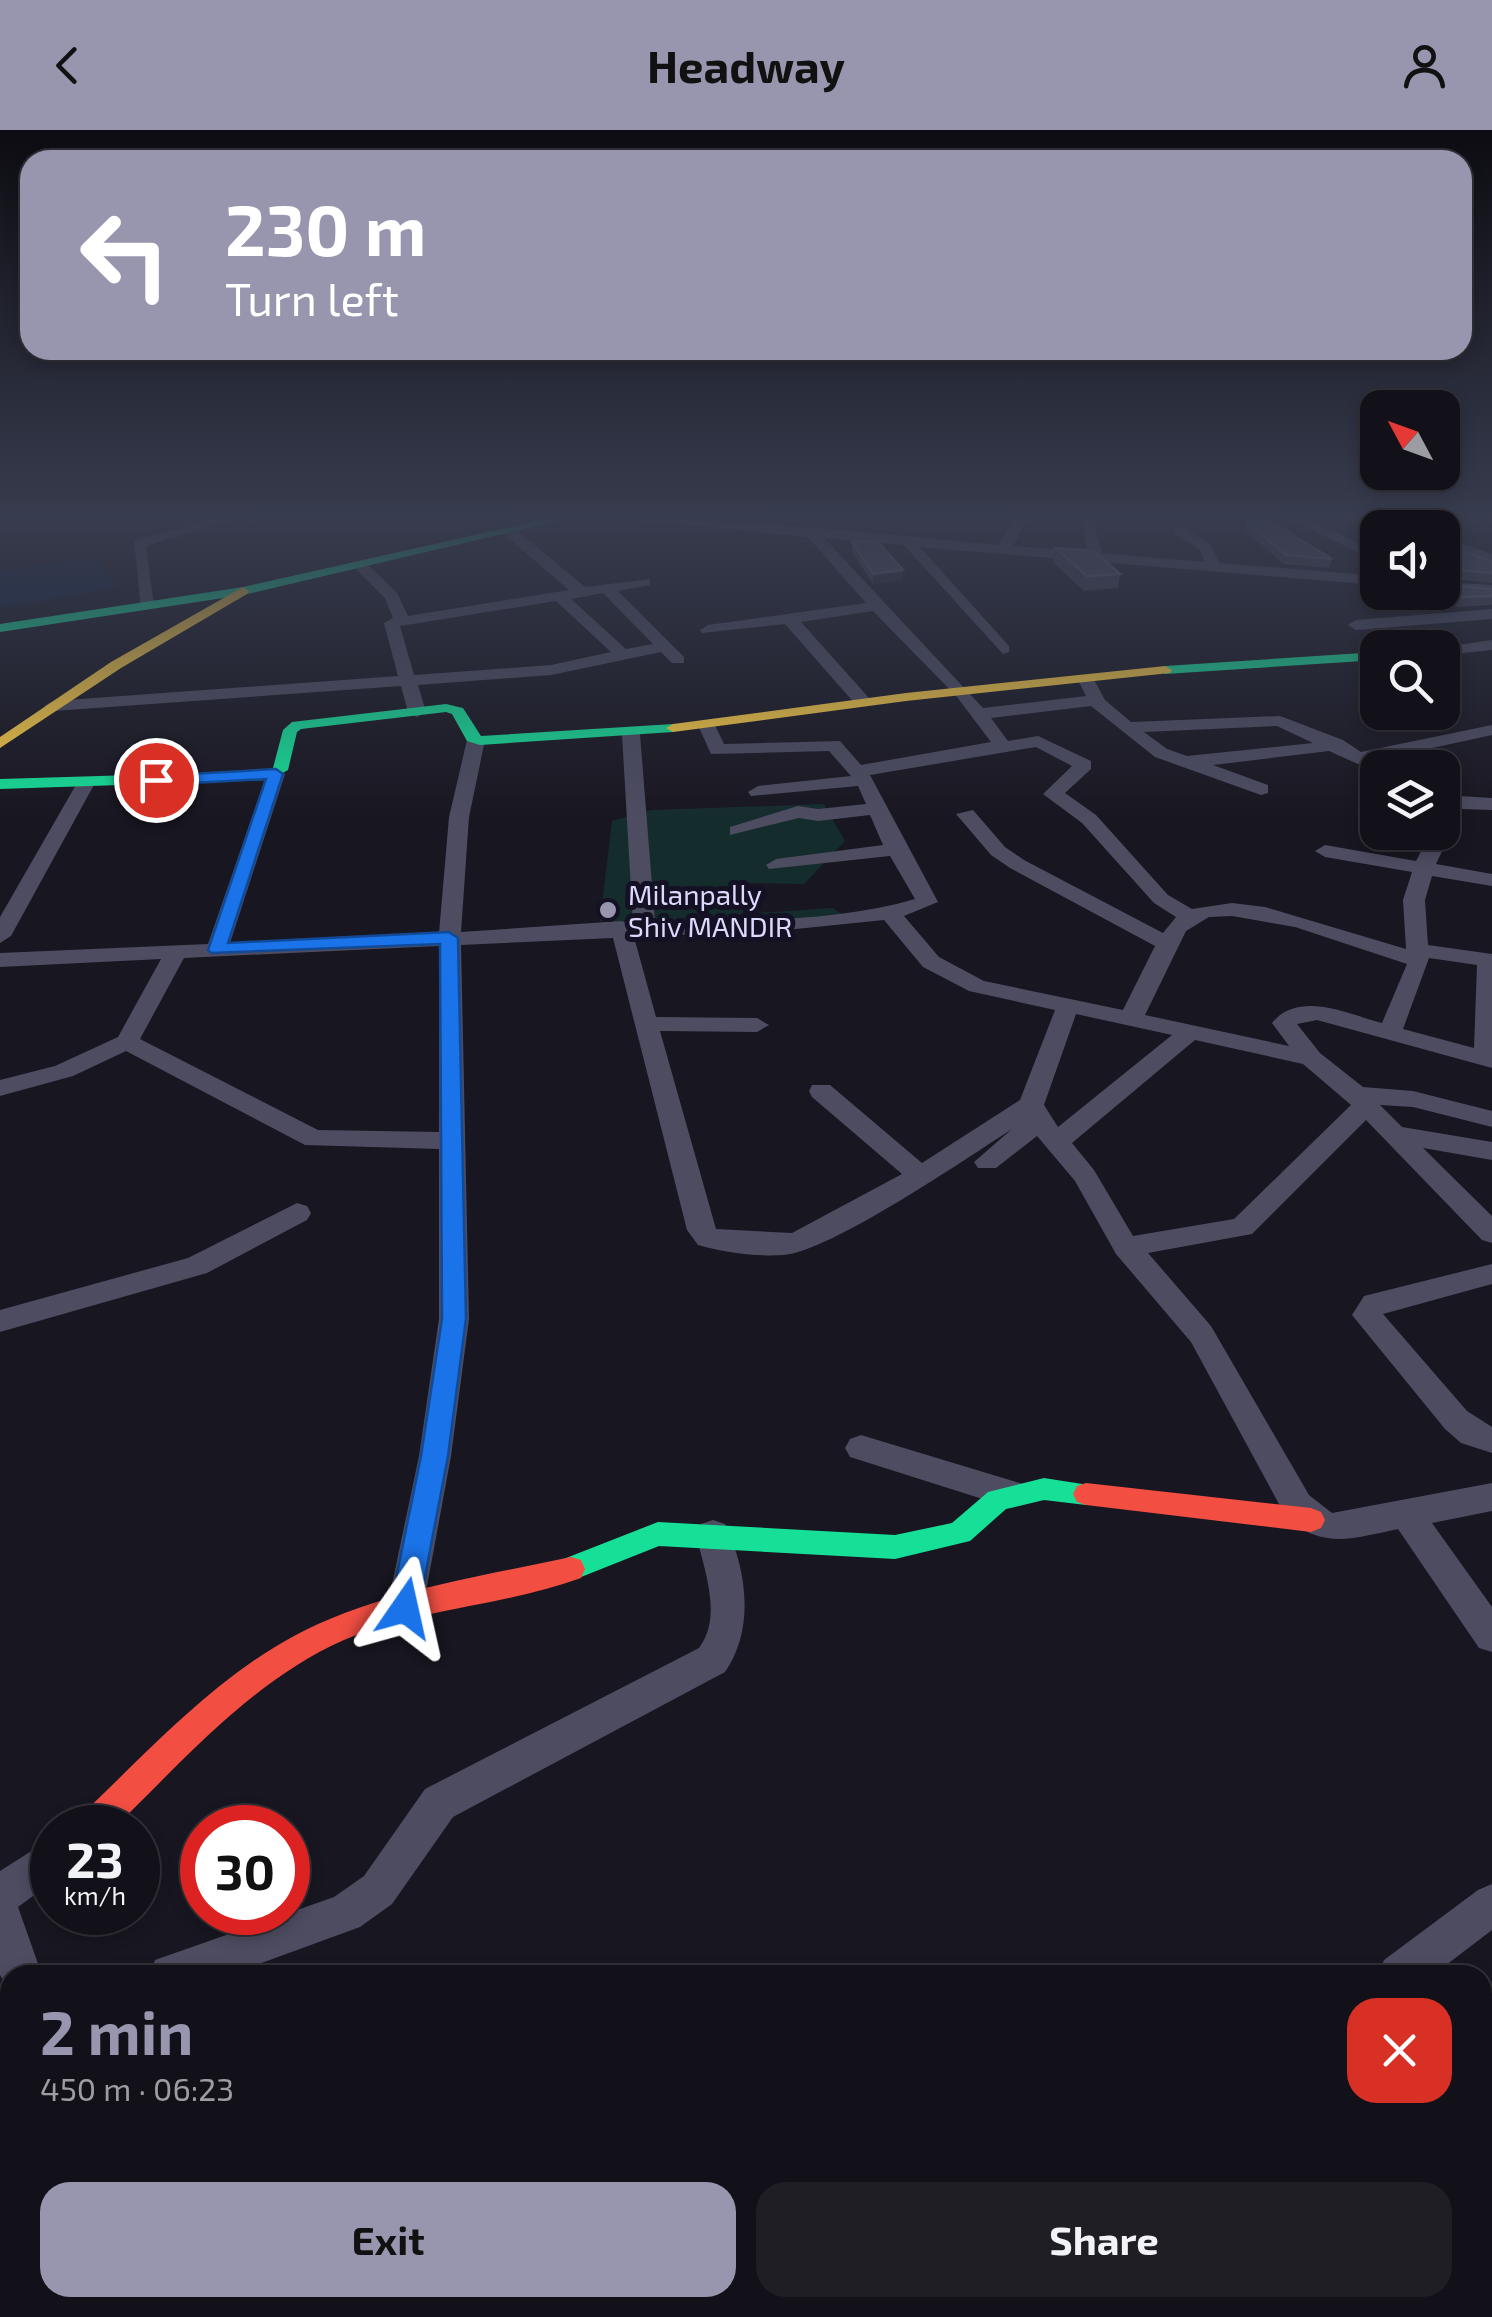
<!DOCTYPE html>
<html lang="en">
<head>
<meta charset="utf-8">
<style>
	body { margin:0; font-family:"Exo 2",sans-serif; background:#1f1e25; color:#f1f3f6; height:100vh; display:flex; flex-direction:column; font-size:38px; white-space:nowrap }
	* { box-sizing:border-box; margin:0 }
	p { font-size:32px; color:#9c9da2 }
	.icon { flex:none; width:55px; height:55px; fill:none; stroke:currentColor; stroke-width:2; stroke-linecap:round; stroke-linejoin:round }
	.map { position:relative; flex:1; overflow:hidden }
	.drawer { position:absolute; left:0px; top:1835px; width:1492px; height:352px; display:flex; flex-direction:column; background:#121018; border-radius:30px 30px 0 0; box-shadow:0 5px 15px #0003,0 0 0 2px #313037 }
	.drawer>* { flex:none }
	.banner { position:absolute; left:20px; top:20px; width:1452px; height:210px; border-radius:30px; box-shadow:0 5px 15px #0003,0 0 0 2px #313037; background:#9895af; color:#fff; overflow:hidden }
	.needle { width:65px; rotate:311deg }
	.controls { position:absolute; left:1360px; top:260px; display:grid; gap:20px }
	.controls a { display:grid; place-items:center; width:100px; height:100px; border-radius:20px; background:#121018; box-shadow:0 5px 15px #0003,0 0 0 2px #313037; font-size:50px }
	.speed { position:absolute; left:30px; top:1675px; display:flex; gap:20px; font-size:50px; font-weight:700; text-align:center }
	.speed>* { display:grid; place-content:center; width:130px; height:130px; border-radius:50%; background:#121018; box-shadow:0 5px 15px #0003,0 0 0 2px #313037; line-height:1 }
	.speed small { font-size:25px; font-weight:400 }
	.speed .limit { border:15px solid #d22; background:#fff; color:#111 }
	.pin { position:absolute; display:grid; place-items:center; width:85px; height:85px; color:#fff; margin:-42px; border:5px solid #fff; border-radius:50%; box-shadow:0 2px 10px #0007 }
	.me { position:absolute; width:110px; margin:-55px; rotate:11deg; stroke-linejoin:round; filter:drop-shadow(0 0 8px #0008) }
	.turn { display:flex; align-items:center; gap:35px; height:210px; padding:0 40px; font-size:45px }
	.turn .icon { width:130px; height:130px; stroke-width:2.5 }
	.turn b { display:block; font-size:70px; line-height:85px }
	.round { display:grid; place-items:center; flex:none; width:105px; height:105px; border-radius:30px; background:#1f1e25 }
	.head { display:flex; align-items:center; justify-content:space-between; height:170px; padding:0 40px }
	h1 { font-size:60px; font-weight:700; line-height:75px; color:#9895af }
	.action { display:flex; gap:20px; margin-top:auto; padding:20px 40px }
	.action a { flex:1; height:115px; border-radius:30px; background:#9895af; color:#111; font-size:40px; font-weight:700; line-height:115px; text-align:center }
	.action a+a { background:#1f1e25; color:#f1f3f6 }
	header { display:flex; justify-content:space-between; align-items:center; height:130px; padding:0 40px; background:#9895af; color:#111; font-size:45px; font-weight:700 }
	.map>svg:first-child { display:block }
	.green { fill:#152c2c }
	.water { fill:#10203e }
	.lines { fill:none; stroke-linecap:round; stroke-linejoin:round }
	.street { fill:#4d4c61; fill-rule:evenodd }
	.fast { fill:#16e098; fill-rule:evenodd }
	.slow { fill:#ffcf43; fill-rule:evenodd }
	.jam { fill:#f24e42; fill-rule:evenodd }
	.wall { fill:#424050 }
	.shaded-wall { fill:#2a2835 }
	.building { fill:#525062; stroke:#68667a; stroke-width:2.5 }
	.route { fill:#1a73e8; stroke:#114b97; stroke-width:2.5 }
	.poi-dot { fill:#9895af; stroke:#151125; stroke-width:4 }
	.labels { text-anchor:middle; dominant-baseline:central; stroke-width:10; stroke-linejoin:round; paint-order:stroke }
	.far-poi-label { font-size:28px; fill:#ddd9fc; stroke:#151125; text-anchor:start }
</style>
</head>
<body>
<header><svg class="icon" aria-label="back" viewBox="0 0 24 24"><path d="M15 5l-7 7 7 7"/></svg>Headway<svg class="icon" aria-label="person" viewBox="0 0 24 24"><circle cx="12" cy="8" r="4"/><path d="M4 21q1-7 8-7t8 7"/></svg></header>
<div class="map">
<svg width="1492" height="2187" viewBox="0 0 1492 2187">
	<rect width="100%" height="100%" fill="#181620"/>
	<path class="green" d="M824,674L845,711L804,754L742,753L743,784L832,778L848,787L746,800L600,791L612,691L651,680Z"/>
	<path class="water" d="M96,428L117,458L0,478V441Z"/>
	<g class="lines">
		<path class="street" d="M224,385H246L146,416L154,476L141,479L134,411Z
			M590,385L810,397L999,415L1015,385H1029L1013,416L1087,422L1081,388L1092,385L1102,423L1205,432L1199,419L1173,402L1178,395L1210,414L1220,433L1378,446V455L920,417L1009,516V522L1003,524L904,415L824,408L983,578L1086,566L1078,550L1086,545L1092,546L1105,570L1131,592L1280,586L1343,610L1361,622L1492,595V605L1377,630L1389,638H1378V643L1329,621L1213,635L1268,655V663L1261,665L1155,627L1091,576L991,588L1008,611L1038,606L1091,631V639L1065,663L1096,685L1168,765L1192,779L1232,773L1265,777L1406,819L1403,770L1412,742L1325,727L1315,721L1325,715L1416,731L1431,702H1442V665L1492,668V680L1462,679L1436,734L1492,744V756L1432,746L1425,770L1428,815L1492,824V938L1317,890L1297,894L1320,923L1363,957L1413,961L1492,981V997L1413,977L1380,975L1402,997L1492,1012V1030L1423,1018L1492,1086V1113L1482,1110L1366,990L1252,1104L1148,1123L1211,1196L1309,1365L1332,1383L1492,1353V1381L1432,1393L1492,1477V1522L1479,1518L1398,1399C1355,1408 1319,1421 1285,1385L1191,1212L1116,1124L1075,1051L1037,1006L996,1038H978L974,1032L1012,999C967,1028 830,1122 783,1125C757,1127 722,1122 698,1115L687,1100L613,808L461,815L469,1189L451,1326L423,1478L417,1489L405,1494L393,1489L387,1478L419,1326L439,1189V1019L305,1015L126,921L73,946L0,966V950L55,936L118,907L161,829L0,837V823L208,814L267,644L276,638L285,644L230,813L439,803L449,687L467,610L476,605L485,610L469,687L461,802L621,791L633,794L622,604L631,599L640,604L655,793C740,790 832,793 915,769L890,726L769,739L766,735L776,729L883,715L870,685L818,691L799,688L730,705V697L798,676L818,679L866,674L858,656L751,666L748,662L758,656L851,646L829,621L711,624L697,593L712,589L724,614L840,611L861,635L991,612L957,567L873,481L801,492L869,568V576H857L785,494L702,503L700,500L708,495L866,473L808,407ZM1277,596L1313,613L1187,626L1167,619L1144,602ZM1036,617L1072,636L1043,664L1082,693L1154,773L1176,787L1163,803L1024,730L1005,717L973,680L956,684L991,725L1010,738L1155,816L1123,880L984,851L939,827L904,786L938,772L870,645ZM1232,786L1295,797L1407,834L1382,893C1347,884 1299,860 1272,893L1289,916L1145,885L1186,801L1209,787ZM884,790L923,837L969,861L1055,880L1020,970L922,1033L830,955H812L809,961L812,967L902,1044L792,1103L716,1099L660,901L757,902L769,895L757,888L656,887L634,807L786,800ZM439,816V1002L318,1000L140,909L184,828ZM1429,828L1477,835L1474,918L1403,899ZM1076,884L1172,905L1058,997L1044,975ZM1195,910L1303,934L1351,975L1234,1089L1133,1106L1094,1040L1072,1013Z
			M1281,385H1299L1378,422V432Z
			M504,398H514L585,457L650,449V455L618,461L684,527V533H672L661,522L551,545L418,555L426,582L417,587L408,582L401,556L53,581L44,576L53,571L398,546L384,493L393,488L385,468L355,438V432H365L397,463L408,486L569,460L504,404ZM603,463L653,514L626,519L571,469ZM556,471L611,522L551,535L414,545L400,496Z
			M1442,407L1492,424V433L1442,416Z
			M1442,452L1492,455V465L1442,461Z
			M1492,479V489L1356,500L1348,495L1356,490Z
			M1492,510V520L1442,525V518H1436Z
			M86,647L95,653L11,806L0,813V787L77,653Z
			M297,1073L307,1076L311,1083L307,1090L207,1143L0,1202V1180L188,1128Z
			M1492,1134V1154L1383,1184L1467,1281L1492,1297V1323L1461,1313L1445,1299L1352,1185L1364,1166Z
			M861,1305L1023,1354L1027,1364L1023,1374L1011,1378L850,1327L845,1318L850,1309Z
			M713,1390L725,1394C747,1440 755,1499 725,1542L453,1687L392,1774L360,1797L229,1845H149L155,1830L334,1767L364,1746L425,1659L699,1518C723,1486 704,1440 696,1404L701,1394Z
			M52,1708V1752L18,1777L42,1845H10V1862L0,1845V1741Z
			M1492,1754V1800L1433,1845H1378L1384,1830L1478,1760Z
			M594,2178H687L690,2187H597Z
			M777,2178H825L822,2187H774Z"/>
		<path class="fast" d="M564,385H584L243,465L0,502V494L243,457Z
			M1378,522V530L1165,544L1158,540L1165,536Z
			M446,574L463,578L481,606L673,594L680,598L673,602L480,615L467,611L452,584L446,582L301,599L297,602L288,640L270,650L0,659V649L267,641L273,638L283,600L292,592Z
			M1044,1348L1095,1356L1099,1364L1095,1372L1086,1375L1044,1370L1006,1379L970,1411L895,1429L659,1416L571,1451L561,1448L557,1439L561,1430L658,1392L895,1405L952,1393L988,1362Z"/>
		<path class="slow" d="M243,457L249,461L247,464L121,538L0,618V607L111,532Z
			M1165,536L1172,540L1170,543L906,571L673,602L666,598L673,594L906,563Z"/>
		<path class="jam" d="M1086,1353L1311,1378L1321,1382L1325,1390L1321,1398L1311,1402L1086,1375L1077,1372L1073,1364L1077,1356Z
			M571,1427L581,1430L585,1439L581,1448C504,1476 420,1478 344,1510C253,1550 184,1630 114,1698H74L79,1687C146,1624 212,1550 294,1506C379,1461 478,1447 571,1427Z"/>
	</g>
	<path class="wall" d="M1247,392L1332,429L1329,438L1284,434L1245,401Z
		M852,412L902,450L873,454L852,422Z
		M1055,418L1120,444L1118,458L1084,461L1053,432Z
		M1442,422L1492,431V453L1442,448Z
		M1449,455L1492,459V475L1457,477L1446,465Z"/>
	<path class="shaded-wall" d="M903,440L902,450L873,454V444Z"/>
	<path class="building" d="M1252,385H1260L1332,429L1286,425L1247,392Z
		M877,411L903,440L873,444L852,412Z
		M1055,418L1094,421L1120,444L1087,446Z
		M1455,419L1492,431V443L1446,439L1442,445V422Z
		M1449,455L1492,459V466L1460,467Z"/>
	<linearGradient id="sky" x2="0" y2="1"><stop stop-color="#0d0c12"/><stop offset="0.56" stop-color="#373c4e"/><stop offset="1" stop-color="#373c4e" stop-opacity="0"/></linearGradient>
	<rect width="1492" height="691" fill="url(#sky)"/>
	<path class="route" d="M276,639L283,644L228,813L449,802L458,808L466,1189L448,1326L419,1478L415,1487L405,1491L395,1487L390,1478L421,1326L442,1189L440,814L211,823L208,820L266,649L156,655L148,650L156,646Z"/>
	<circle class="poi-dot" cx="608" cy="780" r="10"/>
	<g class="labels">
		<g class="far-poi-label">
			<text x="628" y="764">Milanpally<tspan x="628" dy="32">Shiv MANDIR</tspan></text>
		</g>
	</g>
</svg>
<div class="controls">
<a><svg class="needle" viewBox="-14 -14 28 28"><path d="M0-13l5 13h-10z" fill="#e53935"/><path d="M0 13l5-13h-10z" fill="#9c9da2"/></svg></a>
<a><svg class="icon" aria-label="sound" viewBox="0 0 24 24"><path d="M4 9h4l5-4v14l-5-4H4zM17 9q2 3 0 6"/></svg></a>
<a><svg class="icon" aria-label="search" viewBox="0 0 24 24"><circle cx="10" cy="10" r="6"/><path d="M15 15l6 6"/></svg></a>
<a><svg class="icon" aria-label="layers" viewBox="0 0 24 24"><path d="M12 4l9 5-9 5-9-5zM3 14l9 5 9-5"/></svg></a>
</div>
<div class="speed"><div>23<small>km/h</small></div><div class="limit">30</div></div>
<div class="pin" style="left:156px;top:650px;background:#d93025"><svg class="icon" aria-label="arrive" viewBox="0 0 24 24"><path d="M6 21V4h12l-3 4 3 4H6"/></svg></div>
<svg class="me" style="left:405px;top:1478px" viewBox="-20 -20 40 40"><path d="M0-17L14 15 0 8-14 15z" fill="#1a73e8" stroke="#fff" stroke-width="4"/></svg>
<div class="banner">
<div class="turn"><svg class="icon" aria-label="left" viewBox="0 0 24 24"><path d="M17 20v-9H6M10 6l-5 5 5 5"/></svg><div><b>230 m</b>Turn left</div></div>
</div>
<section class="drawer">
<div class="head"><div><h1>2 min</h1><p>450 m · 06:23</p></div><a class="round" style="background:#d93025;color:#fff"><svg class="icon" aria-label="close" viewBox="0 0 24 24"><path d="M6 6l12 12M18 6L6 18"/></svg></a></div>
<div class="action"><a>Exit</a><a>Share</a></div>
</section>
</div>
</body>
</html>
